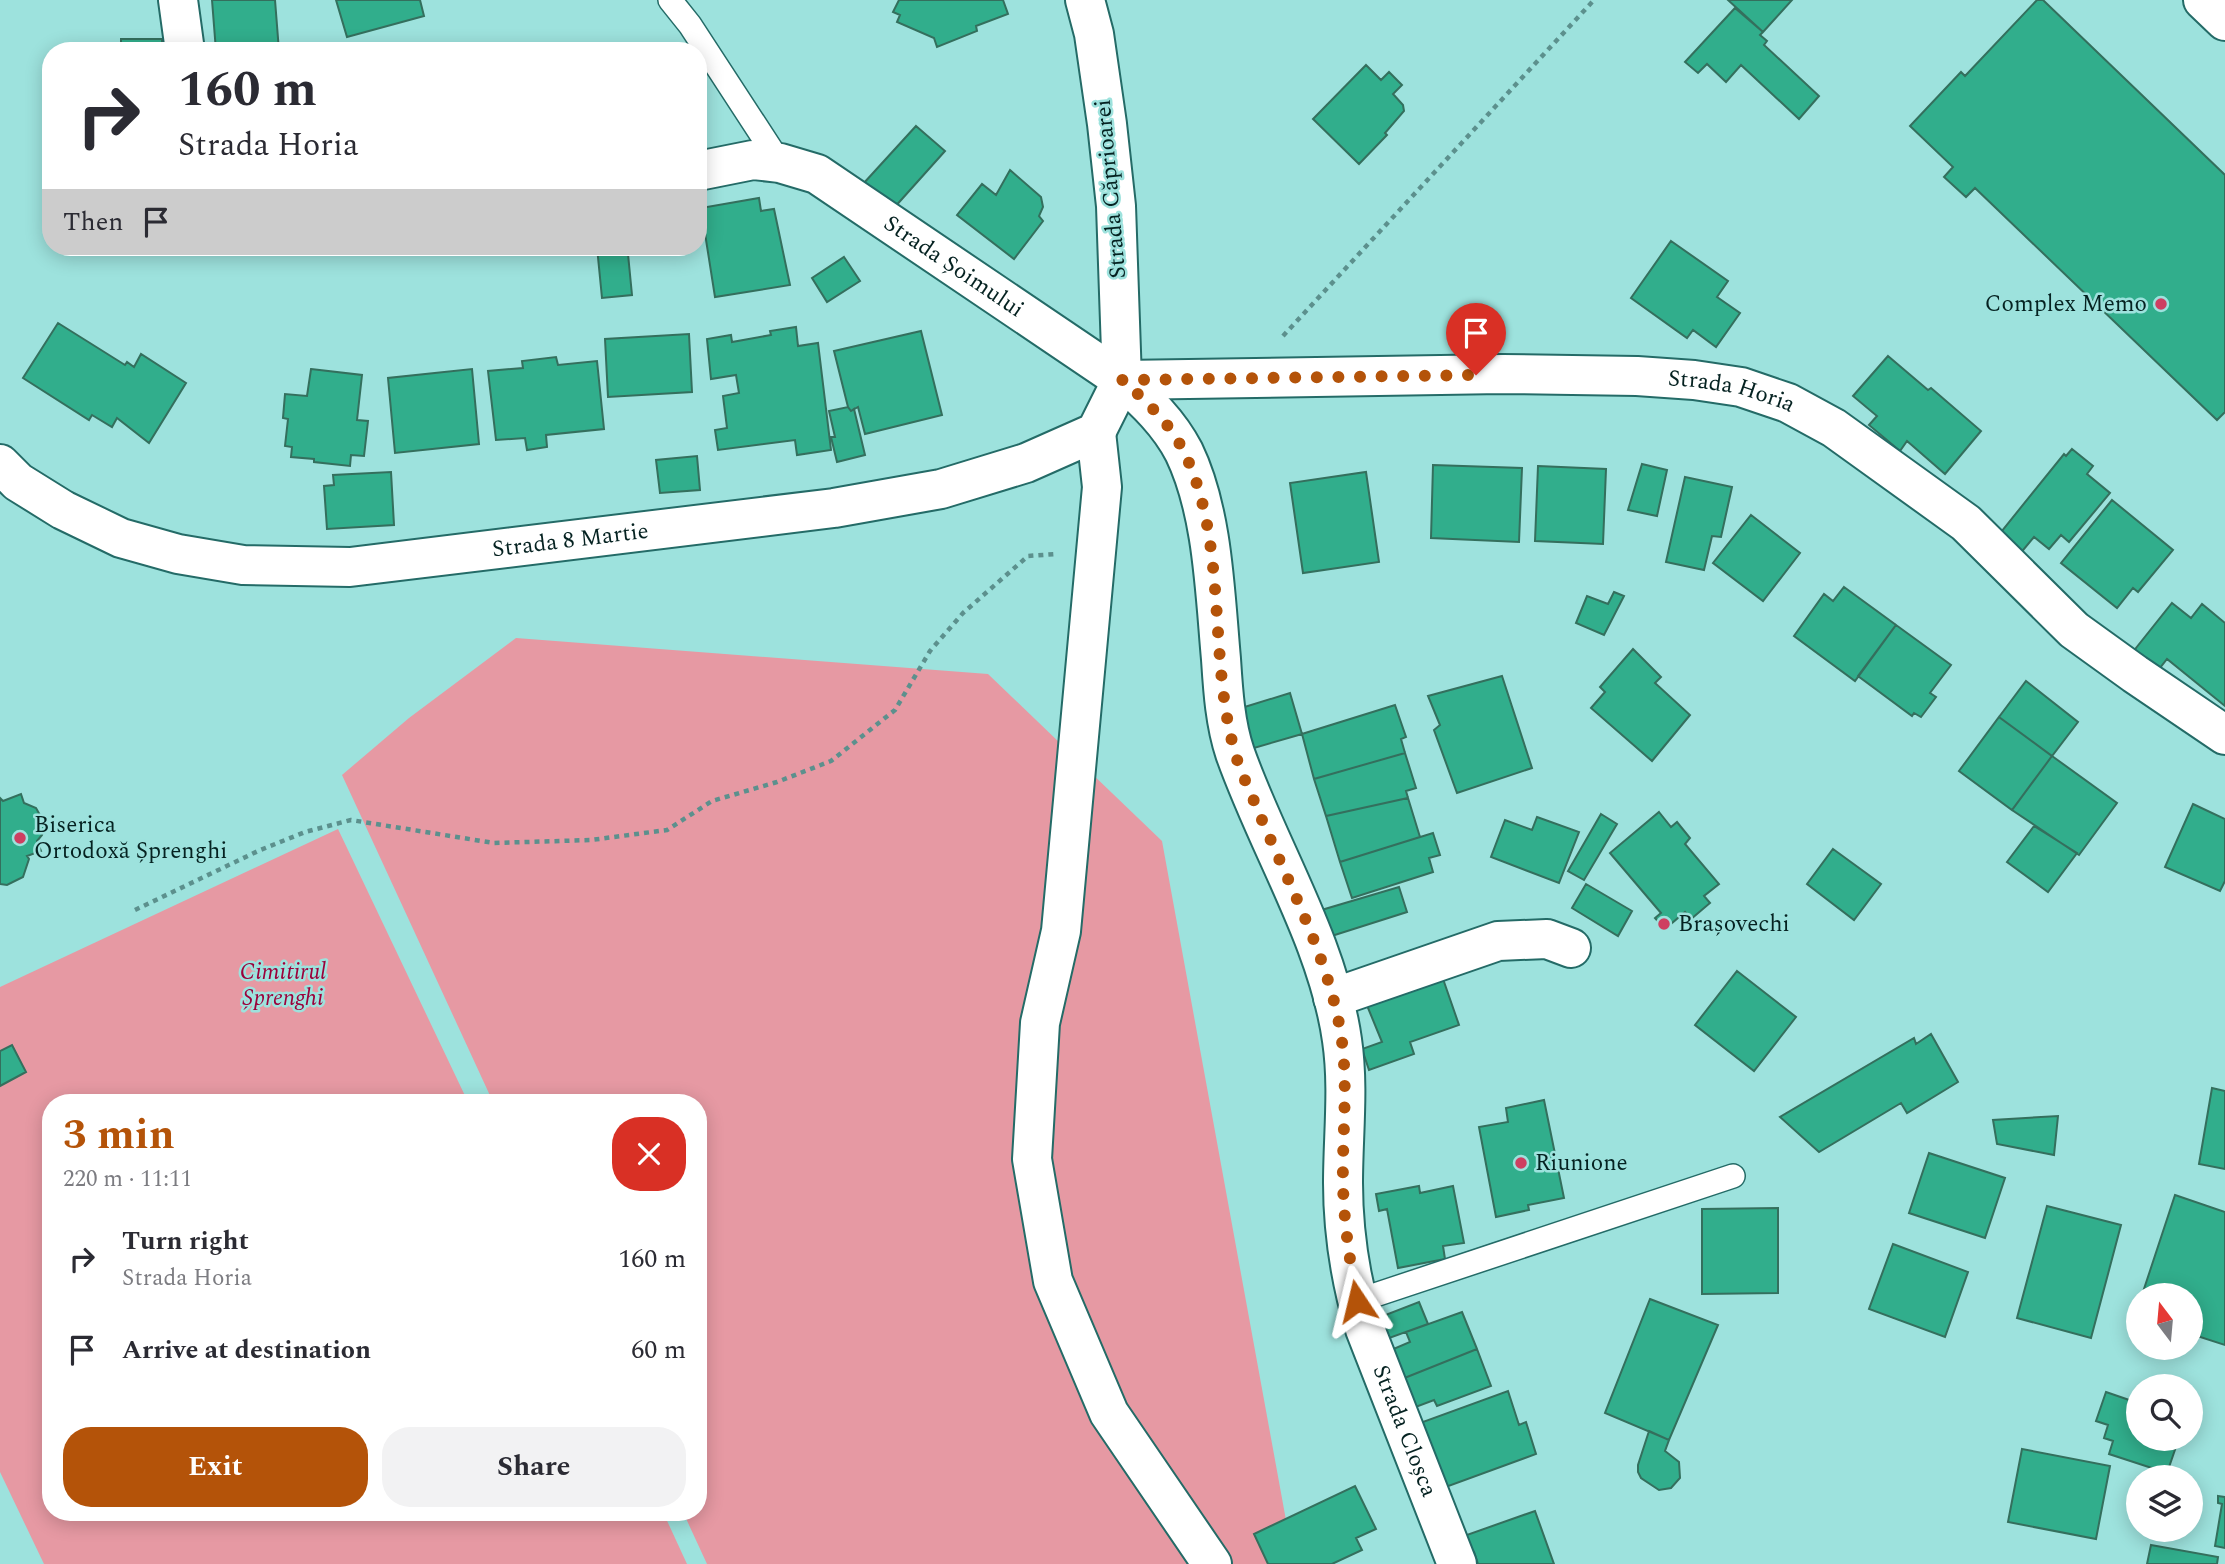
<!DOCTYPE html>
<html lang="en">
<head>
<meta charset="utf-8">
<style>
	body { margin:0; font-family:Spectral,serif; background:#f2f2f3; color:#2b2b33; height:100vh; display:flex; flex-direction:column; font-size:26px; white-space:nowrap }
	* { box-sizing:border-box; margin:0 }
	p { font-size:23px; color:#7c7c81 }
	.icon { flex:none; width:38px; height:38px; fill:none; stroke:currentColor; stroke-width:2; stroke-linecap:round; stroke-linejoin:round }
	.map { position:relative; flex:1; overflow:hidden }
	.drawer { position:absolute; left:42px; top:1094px; width:665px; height:427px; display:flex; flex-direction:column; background:#fff; border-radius:28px; box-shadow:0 4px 18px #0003 }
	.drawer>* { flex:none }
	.guide { position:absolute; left:42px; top:42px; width:665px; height:214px; border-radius:28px; box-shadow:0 4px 18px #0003; background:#fff; color:#2b2b33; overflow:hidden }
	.needle { width:46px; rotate:344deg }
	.tools { position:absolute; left:2126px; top:1283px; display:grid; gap:14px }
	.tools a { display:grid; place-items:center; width:77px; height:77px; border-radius:50%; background:#fff; box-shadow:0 4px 18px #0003; font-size:35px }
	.pin { position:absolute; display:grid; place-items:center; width:60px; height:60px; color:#fff; margin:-72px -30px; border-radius:50% 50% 50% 0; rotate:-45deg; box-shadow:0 0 7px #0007 }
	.pin .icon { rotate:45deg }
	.me { position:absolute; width:77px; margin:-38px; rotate:350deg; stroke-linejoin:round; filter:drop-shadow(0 0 5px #0008) }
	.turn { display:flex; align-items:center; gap:24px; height:147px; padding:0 21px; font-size:32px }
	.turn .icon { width:91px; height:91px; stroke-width:2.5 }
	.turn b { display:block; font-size:49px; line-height:60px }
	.then { display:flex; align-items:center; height:66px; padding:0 21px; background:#0003; gap:14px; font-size:26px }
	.round { display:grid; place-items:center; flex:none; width:74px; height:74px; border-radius:28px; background:#f2f2f3 }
	.headline { display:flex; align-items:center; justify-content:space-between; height:119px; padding:0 21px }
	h1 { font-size:42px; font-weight:700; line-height:52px; color:#b45309 }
	.button { display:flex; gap:14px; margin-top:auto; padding:14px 21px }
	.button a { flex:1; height:80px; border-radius:28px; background:#b45309; color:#fff; font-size:28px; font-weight:700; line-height:80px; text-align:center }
	.button a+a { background:#f2f2f3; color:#2b2b33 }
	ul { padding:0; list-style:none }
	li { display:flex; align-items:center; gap:21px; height:91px; padding:0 21px }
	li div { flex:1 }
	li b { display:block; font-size:26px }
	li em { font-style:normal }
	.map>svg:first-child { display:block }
	.green { fill:#e699a3 }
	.building { fill:#31ae8c; stroke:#346f5d; stroke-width:2 }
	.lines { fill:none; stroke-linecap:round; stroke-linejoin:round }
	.service-casing { stroke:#246b67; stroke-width:26 }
	.minor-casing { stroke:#246b67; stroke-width:42 }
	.path { stroke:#5c908d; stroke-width:4.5; stroke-dasharray:5 5; stroke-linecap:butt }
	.service { stroke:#fff; stroke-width:23 }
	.minor { stroke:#fff; stroke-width:38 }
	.route { stroke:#b45309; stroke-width:12; stroke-dasharray:0 21.6 }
	.poi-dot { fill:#ce3f61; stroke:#9de2dd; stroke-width:2.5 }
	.labels { text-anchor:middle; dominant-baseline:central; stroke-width:5; stroke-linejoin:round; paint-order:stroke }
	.street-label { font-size:23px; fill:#052221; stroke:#9de2dd }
	.poi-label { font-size:23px; fill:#052221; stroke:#9de2dd; text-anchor:start }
	.park-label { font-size:23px; font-style:italic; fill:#9c003a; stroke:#9de2dd }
</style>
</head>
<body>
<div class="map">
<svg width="2225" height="1564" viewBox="0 0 2225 1564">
	<rect width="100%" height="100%" fill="#9de2dd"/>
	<path class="green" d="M516,638L988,674L1162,841L1294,1564H707L683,1512H698V1102H493L342,775L409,718Z
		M338,829L468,1102H51V1512H663L687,1564H44L0,1472V987Z"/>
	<path class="building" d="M212,0H275L279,51H216Z
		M336,0H420L424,16L347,37Z
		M899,0H1003L1008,14L976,26L977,31L937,47L934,38L897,22L900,15L893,12Z
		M1728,0H1792L1763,32Z
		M2037,0H2043L2225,175V412L2217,420L1975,188L1966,197L1944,177L1953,167L1910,126L1961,72L1965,76Z
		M1735,8L1763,32L1760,35L1767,41L1764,45L1819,96L1799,119L1741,65L1726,82L1707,64L1698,73L1685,62Z
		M121,39H162V51H121Z
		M1366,65L1381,80L1389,72L1402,85L1393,94L1403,105L1404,111L1385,133L1387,135L1359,164L1313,119Z
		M916,126L945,151L893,209L863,184Z
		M1010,170L1041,197L1043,207L1039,216L1043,221L1014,259L957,215L982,184L996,195Z
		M759,198L761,211L774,209L790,285L715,297L701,208Z
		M1671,241L1728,281L1717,297L1740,313L1716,347L1693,330L1687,338L1631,298Z
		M597,247H678L679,249L628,254L632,295L602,298Z
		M844,257L860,281L827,302L812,278Z
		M58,323L125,365L127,362L134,367L141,354L186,383L149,443L117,418L112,427L92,415L89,420L23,378Z
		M796,327L798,346L818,343L831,450L797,455L795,440L718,450L715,430L727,428L723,396L739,393L736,375L711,379L707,339L731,335L732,342L771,335L770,331Z
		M921,331L942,415L865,434L858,407L851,411L848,407L834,351Z
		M689,334L692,392L608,397L605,339Z
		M1888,356L1928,390L1931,388L1981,431L1945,474L1907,441L1900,451L1869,425L1877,416L1853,396Z
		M556,357L558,365L597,361L604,429L546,435L547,447L527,450L525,438L496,440L488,371L523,368L522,361Z
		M311,369L362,375L357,420L368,421L364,456L351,455L350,466L314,462V459L291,457L292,447L285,446L288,419L283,418L285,394L307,396Z
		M472,369L479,444L395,453L388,378Z
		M848,407L851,411L854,409L865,455L837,462L831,437H835L829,411Z
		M2072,449L2093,466L2087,474L2110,493L2069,542L2061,535L2049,549L2034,537L2019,555L1997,537L2064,454L2066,456Z
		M697,456L700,490L660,493L656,460Z
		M1642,464L1667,470L1657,516L1628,510Z
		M1433,465L1522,468L1519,542L1431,538Z
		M1538,466L1606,469L1603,544L1535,541Z
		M391,472L394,525L327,529L324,486L334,485L333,475Z
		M1366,472L1379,562L1303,573L1290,483Z
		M1685,477L1732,487L1721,537L1712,536L1704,570L1666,562Z
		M2112,500L2173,550L2138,592L2133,588L2117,608L2061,563Z
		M1751,515L1800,553L1763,601L1713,563Z
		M1844,587L1896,625L1855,681L1794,636L1824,594L1833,601Z
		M1614,592L1624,596L1604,635L1576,623L1587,596L1608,604Z
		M2172,603L2191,618L2202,604L2225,623V706L2167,659L2156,673L2132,653Z
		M1896,625L1951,665L1930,693L1936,697L1921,717L1914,713L1912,716L1858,676Z
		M1633,649L1661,677L1655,683L1690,715L1652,761L1591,708L1605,692L1600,687Z
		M1502,676L1532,768L1457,793L1434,730L1440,725L1428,696Z
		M2026,681L2078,722L2052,756L1999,717Z
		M1290,693L1302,734L1247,750L1235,710Z
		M1395,705L1406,737L1401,739L1405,753L1314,779L1302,734Z
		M1999,717L2052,756L2012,810L1959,771Z
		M1405,753L1416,788L1406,791L1408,798L1326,816L1314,779Z
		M2052,756L2117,803L2079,855L2012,810Z
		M21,794L24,803L36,808L45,824L42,835L37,841L41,851L27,856L29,859L23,877L7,885L0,884V798L3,801Z
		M1408,798L1420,837L1340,862L1326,816Z
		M2193,804L2225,819V881L2220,891L2165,867Z
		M1659,812L1671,827L1677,822L1690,838L1685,844L1719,884L1704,896L1710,903L1691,919L1685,912L1665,929L1655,918L1661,913L1610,853Z
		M1601,814L1617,824L1584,880L1568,871Z
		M1537,817L1579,832L1559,883L1491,857L1505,820L1532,830Z
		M2034,826L2077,853L2048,892L2007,862Z
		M1433,833L1440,855L1429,858L1433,872L1352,898L1340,862Z
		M1833,849L1881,884L1854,920L1807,884Z
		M1586,884L1632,911L1618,936L1572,908Z
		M1399,887L1407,912L1316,941L1308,914Z
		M1737,971L1796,1017L1754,1071L1695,1025Z
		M1442,976L1459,1025L1410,1042L1414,1054L1369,1070L1362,1049L1382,1042L1366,1003Z
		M1931,1034L1958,1082L1907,1113L1901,1103L1819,1152L1780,1117L1914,1038L1916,1044Z
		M12,1045L26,1072L0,1086V1051Z
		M2212,1088L2225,1091V1169L2199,1164Z
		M1544,1100L1564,1198L1528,1205L1529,1210L1496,1217L1479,1127L1508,1122L1506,1108Z
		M2058,1116L2054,1155L1997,1144L1993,1120Z
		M1929,1153L2005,1178L1985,1238L1909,1213Z
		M1419,1186L1420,1193L1453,1186L1464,1243L1443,1246L1445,1259L1398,1268L1387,1209L1379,1211L1376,1194Z
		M2175,1195L2225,1212V1345L2191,1334V1295H2142Z
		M2047,1206L2121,1225L2091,1338L2017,1318Z
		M1778,1208V1293L1702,1294V1209Z
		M1893,1244L1968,1272L1945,1337L1869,1309Z
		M1650,1299L1718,1325L1669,1440L1605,1413Z
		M1419,1302L1428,1324L1381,1341L1375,1319Z
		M1462,1312L1477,1349L1402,1379L1391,1350L1410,1342L1406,1332Z
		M1477,1349L1491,1386L1437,1406L1434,1400L1413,1408L1402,1379Z
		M1508,1391L1519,1425L1526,1422L1536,1454L1443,1488L1420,1423Z
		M2106,1392L2138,1403V1438H2179L2167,1473L2109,1454L2113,1441L2104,1438L2108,1425L2096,1421Z
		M1649,1431L1669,1440L1665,1451L1679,1462L1680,1478L1671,1488L1659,1490L1641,1478L1638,1472V1465Z
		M2022,1449L2110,1466L2096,1539L2008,1522Z
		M1355,1486L1376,1529L1356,1538L1362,1550L1332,1564H1268L1254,1534Z
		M2218,1496L2225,1497V1548L2215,1546L2222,1504L2218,1503Z
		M1535,1511L1554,1564H1478L1474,1552L1468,1554L1461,1537Z
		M2151,1545L2218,1557L2217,1564H2147Z"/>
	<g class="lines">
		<g class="service-casing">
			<path id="service" d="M670,0L690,25L780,163
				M1357,1301L1733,1176"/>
		</g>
		<g class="minor-casing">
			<g id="minor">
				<path d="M178,0L185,51"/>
				<path d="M2203,0L2225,21"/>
				<path id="s1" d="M698,171L753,160L780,163L817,174L1122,380C1146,401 1169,423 1184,452C1213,512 1215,593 1221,659C1223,690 1225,723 1235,753C1268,847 1328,941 1342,1040C1349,1087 1343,1136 1343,1183C1343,1233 1351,1282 1365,1329L1457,1564"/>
				<path id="s2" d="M1122,380L1502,374L1637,376L1694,380L1741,387L1788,403L1834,428L1966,523L2074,630L2135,674L2225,735"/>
				<path d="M1096,432L1102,487L1061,931L1040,1023L1032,1159L1053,1281L1109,1413L1212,1564"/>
				<path id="s3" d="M0,464L18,482L63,510L121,538L178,554L243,565L350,567L834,508L941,489L1026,463L1096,432L1122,380L1116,206L1107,124L1094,34L1085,0"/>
				<path d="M1333,998L1498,941L1547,939L1571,948"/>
			</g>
		</g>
		<path class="path" d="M1283,336L1594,0
			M135,910L258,851L305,832L351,820L494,843L591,840L667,830L712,801L777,782L831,761L895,710L930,651L963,613L1028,556L1056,554"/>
		<use href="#service" class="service"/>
		<use href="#minor" class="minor"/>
	</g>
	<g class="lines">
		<path class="route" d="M1357,1301C1350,1262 1344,1224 1343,1185C1342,1137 1348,1089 1342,1042C1332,964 1287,881 1257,808C1249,789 1239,769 1234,749C1208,654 1228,542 1184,452C1170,423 1146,401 1122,380L1476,375"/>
	</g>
	<g class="poi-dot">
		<circle cx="2161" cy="304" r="7"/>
		<circle cx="20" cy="838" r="7"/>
		<circle cx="1664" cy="924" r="7"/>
		<circle cx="1521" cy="1163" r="7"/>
	</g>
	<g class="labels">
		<g class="street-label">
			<text transform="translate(1111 189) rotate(-95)">Strada Căprioarei</text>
			<text stroke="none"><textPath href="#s1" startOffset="287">Strada Șoimului</textPath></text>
			<text stroke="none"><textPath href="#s2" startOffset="611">Strada Horia</textPath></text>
			<text stroke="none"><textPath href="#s3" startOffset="597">Strada 8 Martie</textPath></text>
			<text stroke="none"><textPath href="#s1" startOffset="1600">Strada Cloșca</textPath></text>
		</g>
		<g class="poi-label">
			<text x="2147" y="304" text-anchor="end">Complex Memo</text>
			<text x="34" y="825">Biserica<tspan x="34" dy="26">Ortodoxă Șprenghi</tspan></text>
			<text x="1678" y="924">Brașovechi</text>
			<text x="1535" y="1163">Riunione</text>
		</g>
		<g class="park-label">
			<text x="283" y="972">Cimitirul<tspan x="283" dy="26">Șprenghi</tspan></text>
		</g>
	</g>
</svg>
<div class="tools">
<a><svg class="needle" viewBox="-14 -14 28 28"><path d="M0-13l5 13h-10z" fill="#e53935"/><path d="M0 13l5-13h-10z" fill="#7c7c81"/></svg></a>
<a><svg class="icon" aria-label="search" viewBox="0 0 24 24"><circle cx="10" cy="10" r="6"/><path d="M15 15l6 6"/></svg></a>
<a><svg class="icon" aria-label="layers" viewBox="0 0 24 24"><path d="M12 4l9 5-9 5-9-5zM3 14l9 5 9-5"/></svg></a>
</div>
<div class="pin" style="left:1476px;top:375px;background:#d93025"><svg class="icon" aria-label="arrive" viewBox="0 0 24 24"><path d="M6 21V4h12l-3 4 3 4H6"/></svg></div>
<svg class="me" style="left:1357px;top:1301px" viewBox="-20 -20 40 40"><path d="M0-17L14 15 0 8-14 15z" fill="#b45309" stroke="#fff" stroke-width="4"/></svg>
<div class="guide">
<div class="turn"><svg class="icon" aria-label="right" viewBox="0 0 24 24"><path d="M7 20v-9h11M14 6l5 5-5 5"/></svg><div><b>160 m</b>Strada Horia</div></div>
<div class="then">Then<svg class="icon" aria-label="arrive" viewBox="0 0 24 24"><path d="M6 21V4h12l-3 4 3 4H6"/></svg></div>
</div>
<section class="drawer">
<div class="headline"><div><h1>3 min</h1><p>220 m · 11:11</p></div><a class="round" style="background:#d93025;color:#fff"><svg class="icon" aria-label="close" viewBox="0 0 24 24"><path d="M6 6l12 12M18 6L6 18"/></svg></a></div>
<ul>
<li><svg class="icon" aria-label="right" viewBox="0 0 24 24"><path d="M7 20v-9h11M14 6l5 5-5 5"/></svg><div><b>Turn right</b><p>Strada Horia</p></div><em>160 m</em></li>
<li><svg class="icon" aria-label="arrive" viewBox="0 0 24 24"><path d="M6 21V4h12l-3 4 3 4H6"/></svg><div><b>Arrive at destination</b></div><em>60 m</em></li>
</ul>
<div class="button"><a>Exit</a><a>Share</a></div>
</section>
</div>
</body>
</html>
